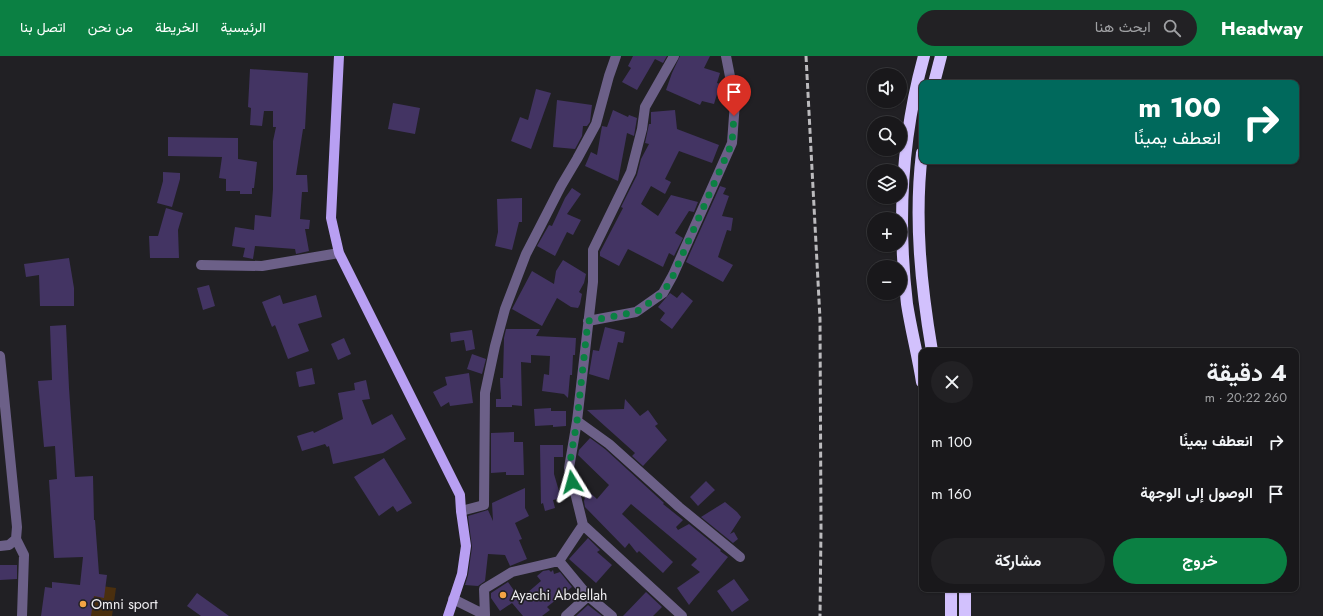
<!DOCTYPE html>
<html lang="ar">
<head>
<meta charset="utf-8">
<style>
	body { margin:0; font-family:Jost,Vazirmatn,sans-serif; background:#222124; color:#f1f3f6; direction:rtl; height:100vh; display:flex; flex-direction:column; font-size:15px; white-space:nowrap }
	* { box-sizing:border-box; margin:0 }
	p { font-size:13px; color:#9fa0a3 }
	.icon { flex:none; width:22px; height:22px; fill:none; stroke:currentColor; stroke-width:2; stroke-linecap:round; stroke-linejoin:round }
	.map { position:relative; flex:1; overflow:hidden; direction:ltr }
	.sheet { position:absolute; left:919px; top:292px; width:380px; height:244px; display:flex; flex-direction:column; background:#19181b; border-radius:8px; box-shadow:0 1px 3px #0004,0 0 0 1px #37373a; direction:rtl }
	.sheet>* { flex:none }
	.top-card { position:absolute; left:919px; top:24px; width:380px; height:84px; border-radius:8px; box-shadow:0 1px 3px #0004,0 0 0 1px #37373a; direction:rtl; background:#00695c; color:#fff; overflow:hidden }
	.tools { position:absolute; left:867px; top:12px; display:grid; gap:8px }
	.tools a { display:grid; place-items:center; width:40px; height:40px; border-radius:50%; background:#19181b; box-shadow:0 1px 3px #0004,0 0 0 1px #37373a; font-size:20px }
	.pin { position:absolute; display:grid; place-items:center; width:34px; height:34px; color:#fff; margin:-41px -17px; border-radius:50% 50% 50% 0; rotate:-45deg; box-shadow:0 0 4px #0007 }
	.pin .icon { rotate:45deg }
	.me { position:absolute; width:44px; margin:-22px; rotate:352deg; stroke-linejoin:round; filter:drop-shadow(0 0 3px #0008) }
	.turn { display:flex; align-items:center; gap:14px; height:84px; padding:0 12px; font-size:18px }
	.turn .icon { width:52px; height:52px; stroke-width:2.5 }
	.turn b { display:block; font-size:28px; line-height:34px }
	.round { display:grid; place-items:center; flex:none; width:42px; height:42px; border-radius:21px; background:#222124 }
	.overview { display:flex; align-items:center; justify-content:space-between; height:68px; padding:0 12px }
	h1 { font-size:24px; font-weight:700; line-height:30px }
	.button { display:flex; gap:8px; margin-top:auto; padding:8px 12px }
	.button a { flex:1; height:46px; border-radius:24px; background:#0b8043; color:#fff; font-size:16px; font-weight:700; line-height:46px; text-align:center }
	.button a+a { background:#222124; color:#f1f3f6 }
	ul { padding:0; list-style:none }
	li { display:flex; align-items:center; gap:12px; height:52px; padding:0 12px }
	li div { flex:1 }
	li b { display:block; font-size:15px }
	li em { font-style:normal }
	header { display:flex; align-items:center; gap:24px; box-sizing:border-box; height:56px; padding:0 20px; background:#0b8043; color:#fff }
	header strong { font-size:19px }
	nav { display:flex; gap:22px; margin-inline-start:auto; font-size:14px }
	.search { width:280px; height:36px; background:#222124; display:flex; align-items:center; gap:10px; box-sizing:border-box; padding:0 14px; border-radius:22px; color:#9fa0a3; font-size:15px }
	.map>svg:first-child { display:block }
	.green { fill:#4a2f0e }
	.building { fill:#433463 }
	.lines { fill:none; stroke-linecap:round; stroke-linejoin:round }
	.minor { stroke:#6c6088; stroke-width:10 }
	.major { stroke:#b89ff2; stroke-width:10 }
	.highway { stroke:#d2c1fd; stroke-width:12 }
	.rail { stroke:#bbbabd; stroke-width:3; stroke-dasharray:6 3; stroke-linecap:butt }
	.route { stroke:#0b8043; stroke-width:7; stroke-dasharray:0 12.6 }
	.poi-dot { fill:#f4a444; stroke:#212024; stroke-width:1.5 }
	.labels { text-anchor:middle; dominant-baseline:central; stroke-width:3.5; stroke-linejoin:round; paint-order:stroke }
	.poi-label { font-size:14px; fill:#f1f0f3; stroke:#212024; text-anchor:start }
</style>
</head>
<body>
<header>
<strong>Headway</strong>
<div class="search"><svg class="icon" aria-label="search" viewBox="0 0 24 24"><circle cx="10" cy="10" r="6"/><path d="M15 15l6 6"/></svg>ابحث هنا</div>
<nav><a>الرئيسية</a><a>الخريطة</a><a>من نحن</a><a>اتصل بنا</a></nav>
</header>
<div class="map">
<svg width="1323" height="560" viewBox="0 0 1323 560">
	<rect width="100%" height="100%" fill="#212024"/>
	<path class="green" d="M87,528L116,532L112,560H47Z"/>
	<path class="building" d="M633,0H667L663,7L655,3L637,34L622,26L631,12L628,10Z
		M680,0H710L704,12L720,17L717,27L720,28L714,48L702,45L700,49L666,34L672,17Z
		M250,13L308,17L305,73H303L296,119H307L308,136H302L300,163L310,164L309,173H305L309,195L296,198L295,193L255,190L253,203L243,201L245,192L232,190L235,171L254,174L255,159L271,161L273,133V85L276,71H273V55H264L262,70L250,69L251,52L248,51Z
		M536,33L551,37L531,93L511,85L520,61L528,64Z
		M557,44L592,49L590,66L587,70H583L582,80L575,93L553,91Z
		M393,47L420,52L415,78L388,73Z
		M613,54L628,61L629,59L637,62L634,80L627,77L618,125L585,110L591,96L597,99L602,70L607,71Z
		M675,54L677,73L719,89L712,107L679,95L665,123L671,126L665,138L651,130L641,148L658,160L671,139L698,146L694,156L689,155L675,177L683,182L674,200L669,197L663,211L628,193L619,210L600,200V196L623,152L621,151L637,119L641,103L649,88L645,87L649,68H651V56Z
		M168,81L238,82V103L257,106L254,132H252V138H240V135H226V123L219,122L222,101L168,100Z
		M163,116L180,117V123L172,151L157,147L163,125Z
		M720,130L726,132L723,138L729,140L722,160L733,162L731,175L727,174L718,201L733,209L723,226L686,206Z
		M572,132L581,138L567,158L581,164L573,179L567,176L555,200L537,190L549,169L552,170L565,142Z
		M522,142V166H519L512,194L495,190L498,176L497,143Z
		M166,152L183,157L178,174L179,202H150L149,180H158Z
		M69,202L74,232V250H40L39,219L26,221L24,208Z
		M563,204L586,218L584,227L579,236L582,238L580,248L578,252L571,251L557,242L542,270L512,253L532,215L554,228L556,215Z
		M209,229L215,250L203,254L197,232Z
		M682,236L693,245L672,273L660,264L665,257L658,251L670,237L677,242Z
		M280,239L283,248L316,239L322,261L298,268L309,295L288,303L275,269L272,271L262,246Z
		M66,269L69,332L75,421L93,420L94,464H95L99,518L107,519L104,542L94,540L91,560H41L45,531L52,532V526L80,529L83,501L54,502L49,424L57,423L55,390L44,391L38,325L52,324L50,270Z
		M605,271L625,276L623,287L618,286L609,324L589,318L593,294L599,295Z
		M506,273H540L536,280L576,282L575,299H573L572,319H570L568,342L564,338L542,335L544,318L549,319L550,300L531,299V307L521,306L522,350L512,349V351H496V343H501L500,322H503L504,282Z
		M472,274L475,293L466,295L464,284L451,286L450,277Z
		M344,282L351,298L338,304L331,288Z
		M472,298L486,303L482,318L467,313Z
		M312,312L315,328L299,331L296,316Z
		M469,317L473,347L450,350L449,346L441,351L433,336L447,329L445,321Z
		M366,324L370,343L362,344L372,369L392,358L406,383L383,397L333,408L329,390L327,391L325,388L302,395L297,380L313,375L314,377L343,363L338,337L355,334L354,327Z
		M625,343L640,360L648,354L658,368L655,370L667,384L643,410L632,400L635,397L587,354L624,353Z
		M551,352V355H566V370L553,371V369L535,370L534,353Z
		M514,376V386H523L524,419H506V416L491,417V377Z
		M590,382L605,393L664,447L663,448L683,464L676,471L678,474L689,468L721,494L720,495L728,501L689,549L677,532L700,516L691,509L697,503L631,448L622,458L673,506L663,517L639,495L637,497L629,487L625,492L585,451L584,445L587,434L597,443L609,429L578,399L579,394Z
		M540,389H563V401H554V418L561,442L553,444L555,452L545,455L543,447L541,448Z
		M384,402L412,447L397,456L393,450L379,460L354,421Z
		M706,425L715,434L698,450L690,441Z
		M525,432V452L529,460L515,467L522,483L519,484L527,503L510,510L505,499L488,498L485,525L478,530L465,529L468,519L472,491L468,460L488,454L493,465L492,447Z
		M725,446L737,456L741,461L730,478L734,476L738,483L733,487L701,461Z
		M588,482L600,494L597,496L612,509L596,527L569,503Z
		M0,509H17V523L0,524Z
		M549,514L551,516L553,514L554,518L560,516L572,531L547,551L550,554L542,560H523L512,547L500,555L491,542V537L508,526L520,543L541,525L537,520L543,515Z
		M734,523L749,544L732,556L717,535Z
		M646,536L662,551L653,560H623Z
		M197,537L229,560H201L187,550Z
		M588,549L602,560H576Z"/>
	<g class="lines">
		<path class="minor" d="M201,209L262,210L339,197
			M588,265L636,256L663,237L673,219L732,87L735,46L726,0
			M0,300L17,471L16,483L9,489L0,490
			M577,365L609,388L679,451L740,501
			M461,455L484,449L485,337L495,290L505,253L526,198L541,169L561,130L577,103L596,68L609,20L616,0
			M583,469L682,560
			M16,483L24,499L22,560
			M453,543L485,559L484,533L512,516L559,505
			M566,560L588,540
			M612,560L588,540L559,505L583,469L569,412L577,365L593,226V194L631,116L642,73L645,51L674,0"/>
		<path class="major" d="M339,0L331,162L339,197L460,439L461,455L466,490L462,518L448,560"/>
		<path class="highway" d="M934,27L941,0
			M922,97C914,163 921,230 932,295
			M922,326C918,300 911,274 907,248C897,163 901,83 924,0
			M951,560V533
			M965,560V533"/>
		<path class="rail" d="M806,0L820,263L821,472L820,560"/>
	</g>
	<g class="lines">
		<path class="route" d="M572,426L569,412L577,365L588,265L636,256L663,237L673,220L732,87L734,60"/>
	</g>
	<g class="poi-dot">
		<circle cx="503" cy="539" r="4"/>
		<circle cx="83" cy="548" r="4"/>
	</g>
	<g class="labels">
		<g class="poi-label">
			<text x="511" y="539">Ayachi Abdellah</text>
			<text x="91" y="548">Omni sport</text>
		</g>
	</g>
</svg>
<div class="tools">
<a><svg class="icon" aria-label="sound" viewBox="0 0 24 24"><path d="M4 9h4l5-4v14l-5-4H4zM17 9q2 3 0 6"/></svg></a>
<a><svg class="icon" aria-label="search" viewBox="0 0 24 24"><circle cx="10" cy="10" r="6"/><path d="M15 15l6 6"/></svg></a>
<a><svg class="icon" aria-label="layers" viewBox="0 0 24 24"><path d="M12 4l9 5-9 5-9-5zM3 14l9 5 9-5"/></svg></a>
<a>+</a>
<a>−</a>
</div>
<div class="pin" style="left:734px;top:60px;background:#d93025"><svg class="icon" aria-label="arrive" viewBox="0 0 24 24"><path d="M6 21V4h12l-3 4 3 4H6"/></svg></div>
<svg class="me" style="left:572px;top:426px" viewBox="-20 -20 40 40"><path d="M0-17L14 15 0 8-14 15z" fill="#0b8043" stroke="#fff" stroke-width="4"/></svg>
<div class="top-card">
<div class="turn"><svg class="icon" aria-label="right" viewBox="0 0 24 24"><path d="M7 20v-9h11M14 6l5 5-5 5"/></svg><div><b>100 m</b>انعطف يمينًا</div></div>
</div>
<section class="sheet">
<div class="overview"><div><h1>4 دقيقة</h1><p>260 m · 20:22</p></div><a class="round"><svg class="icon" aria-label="close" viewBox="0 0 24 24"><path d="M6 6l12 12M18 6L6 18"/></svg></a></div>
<ul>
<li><svg class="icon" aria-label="right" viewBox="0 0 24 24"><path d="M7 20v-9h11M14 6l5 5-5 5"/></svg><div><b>انعطف يمينًا</b></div><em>100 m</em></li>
<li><svg class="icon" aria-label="arrive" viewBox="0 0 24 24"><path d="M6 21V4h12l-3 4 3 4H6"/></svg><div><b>الوصول إلى الوجهة</b></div><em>160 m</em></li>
</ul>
<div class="button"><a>خروج</a><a>مشاركة</a></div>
</section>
</div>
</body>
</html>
